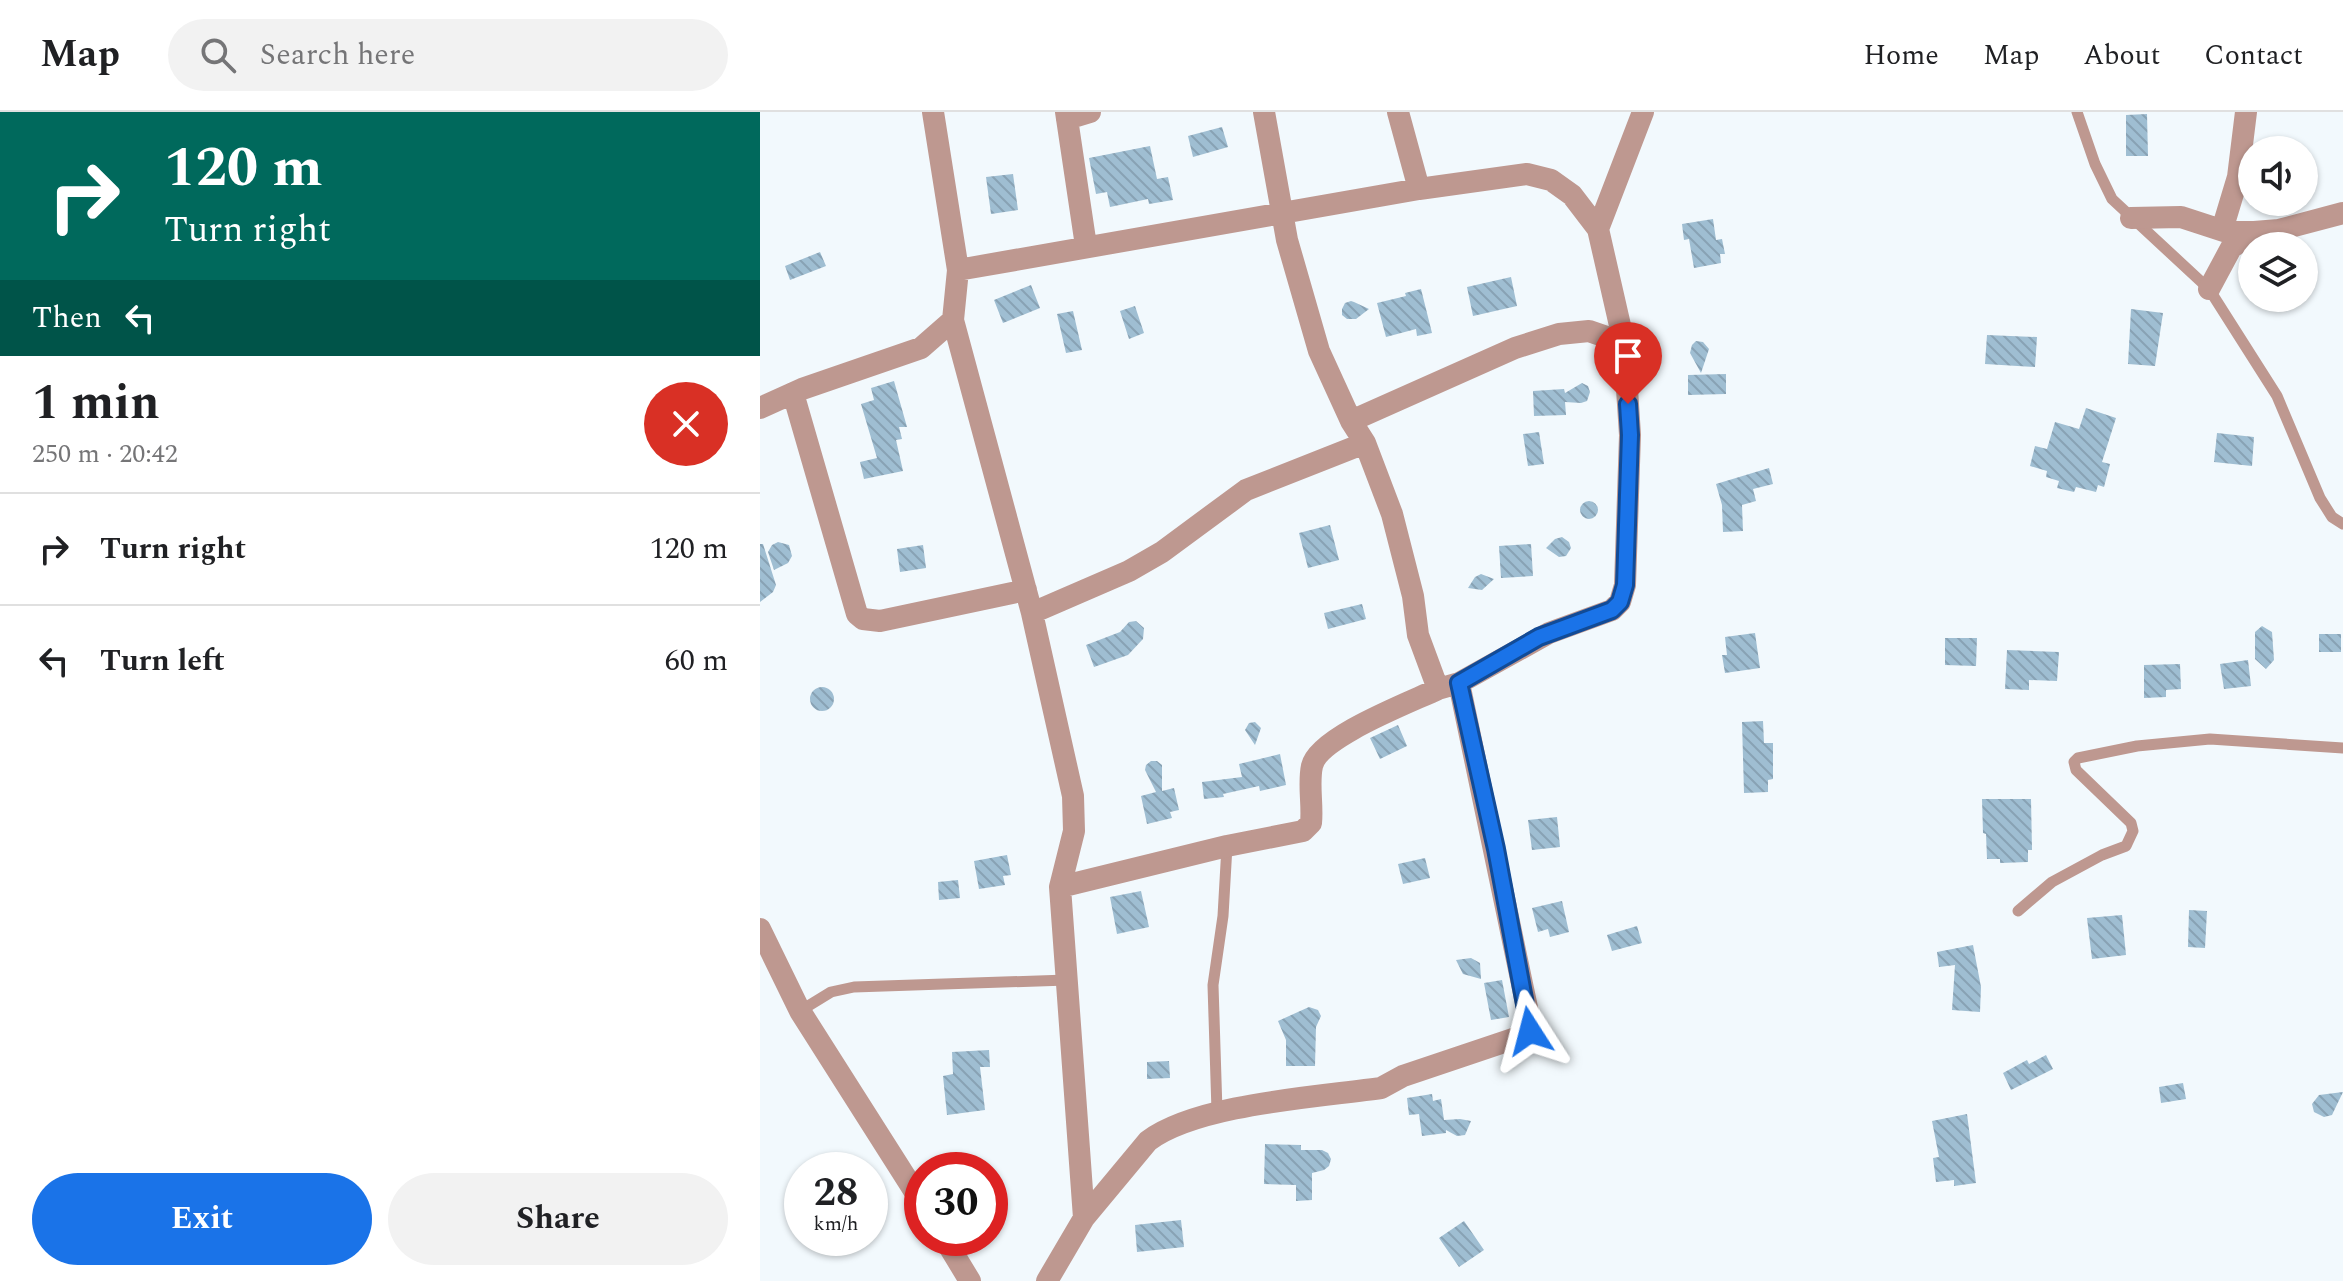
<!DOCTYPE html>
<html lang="en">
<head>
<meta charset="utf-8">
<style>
	body { margin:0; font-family:Spectral,serif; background:#f2f2f2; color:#202124; height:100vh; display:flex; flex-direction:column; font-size:30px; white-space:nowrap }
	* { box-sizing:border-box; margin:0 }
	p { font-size:26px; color:#757577 }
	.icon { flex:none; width:44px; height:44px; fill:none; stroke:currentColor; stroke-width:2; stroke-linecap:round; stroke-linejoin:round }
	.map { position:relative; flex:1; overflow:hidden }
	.side { display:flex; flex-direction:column; background:#fff; width:760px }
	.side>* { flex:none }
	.top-card { background:#00695c; color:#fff; overflow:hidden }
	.tools { position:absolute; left:1478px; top:24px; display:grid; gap:16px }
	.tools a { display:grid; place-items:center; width:80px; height:80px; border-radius:50%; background:#fff; box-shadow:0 2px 6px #0004; font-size:40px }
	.speed { position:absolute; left:24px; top:1040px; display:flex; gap:16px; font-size:40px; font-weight:700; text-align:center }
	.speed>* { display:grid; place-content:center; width:104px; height:104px; border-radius:50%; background:#fff; box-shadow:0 2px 6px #0004; line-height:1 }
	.speed small { font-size:20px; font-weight:400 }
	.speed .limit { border:12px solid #d22; background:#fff; color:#111 }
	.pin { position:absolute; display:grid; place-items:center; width:68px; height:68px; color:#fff; margin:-82px -34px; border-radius:50% 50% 50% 0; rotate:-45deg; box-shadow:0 0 8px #0007 }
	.pin .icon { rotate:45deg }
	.me { position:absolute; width:88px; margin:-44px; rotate:351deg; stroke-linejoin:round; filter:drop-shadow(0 0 6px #0008) }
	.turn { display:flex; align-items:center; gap:28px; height:168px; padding:0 32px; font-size:36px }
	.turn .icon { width:104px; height:104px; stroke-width:2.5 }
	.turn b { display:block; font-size:56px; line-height:68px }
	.then { display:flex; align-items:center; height:76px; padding:0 32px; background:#0003; gap:16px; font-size:30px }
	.round { display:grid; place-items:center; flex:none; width:84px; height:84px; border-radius:42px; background:#f2f2f2 }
	.headline { display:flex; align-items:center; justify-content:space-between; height:136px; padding:0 32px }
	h1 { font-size:48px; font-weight:700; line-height:60px }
	.button { display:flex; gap:16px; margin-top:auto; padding:16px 32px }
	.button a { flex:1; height:92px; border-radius:48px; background:#1a73e8; color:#fff; font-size:32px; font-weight:700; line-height:92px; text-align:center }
	.button a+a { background:#f2f2f2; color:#202124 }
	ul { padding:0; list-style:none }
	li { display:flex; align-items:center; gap:24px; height:112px; padding:0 32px; border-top:2px solid #e0e0e0 }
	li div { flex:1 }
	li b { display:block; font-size:30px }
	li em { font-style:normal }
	header { display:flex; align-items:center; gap:48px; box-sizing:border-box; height:112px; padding:0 40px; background:#fff; border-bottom:2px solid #e0e0e0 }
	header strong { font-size:38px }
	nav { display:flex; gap:44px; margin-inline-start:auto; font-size:28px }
	.search { width:560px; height:72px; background:#f2f2f2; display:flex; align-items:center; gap:20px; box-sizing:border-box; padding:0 28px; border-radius:44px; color:#757577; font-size:30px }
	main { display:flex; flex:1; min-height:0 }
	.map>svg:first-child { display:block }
	.building { fill:url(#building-back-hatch) }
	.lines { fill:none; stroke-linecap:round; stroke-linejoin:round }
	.service { stroke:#be9890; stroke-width:11 }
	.minor { stroke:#be9890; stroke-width:22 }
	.route-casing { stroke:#114b97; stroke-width:20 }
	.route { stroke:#1a73e8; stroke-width:14 }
</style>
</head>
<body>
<header>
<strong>Map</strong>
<div class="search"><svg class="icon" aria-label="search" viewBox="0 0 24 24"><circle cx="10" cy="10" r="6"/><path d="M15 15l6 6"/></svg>Search here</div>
<nav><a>Home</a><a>Map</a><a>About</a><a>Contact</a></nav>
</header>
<main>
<section class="side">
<div class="top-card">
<div class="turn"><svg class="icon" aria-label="right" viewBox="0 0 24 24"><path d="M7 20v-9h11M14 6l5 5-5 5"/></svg><div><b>120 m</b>Turn right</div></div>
<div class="then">Then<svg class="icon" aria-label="left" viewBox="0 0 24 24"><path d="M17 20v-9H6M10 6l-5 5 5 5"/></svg></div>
</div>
<div class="headline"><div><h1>1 min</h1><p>250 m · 20:42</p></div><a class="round" style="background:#d93025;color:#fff"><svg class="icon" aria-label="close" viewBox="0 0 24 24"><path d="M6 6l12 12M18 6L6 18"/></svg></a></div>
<ul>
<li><svg class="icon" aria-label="right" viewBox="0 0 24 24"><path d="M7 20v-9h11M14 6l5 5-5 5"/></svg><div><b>Turn right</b></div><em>120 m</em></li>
<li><svg class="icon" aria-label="left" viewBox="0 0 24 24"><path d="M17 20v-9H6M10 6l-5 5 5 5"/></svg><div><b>Turn left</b></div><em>60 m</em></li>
</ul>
<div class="button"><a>Exit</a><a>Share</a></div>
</section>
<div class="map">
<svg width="1583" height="1169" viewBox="0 0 1583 1169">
	<defs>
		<pattern id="building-back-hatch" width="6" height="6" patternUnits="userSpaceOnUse" patternTransform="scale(2)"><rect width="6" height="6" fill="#9fbed2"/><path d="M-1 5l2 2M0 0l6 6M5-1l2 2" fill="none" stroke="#88a2b4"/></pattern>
	</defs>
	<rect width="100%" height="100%" fill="#f2f9fd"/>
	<path class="building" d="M1387,2L1388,44H1366V3Z
		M462,15L468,35L433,45L428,24Z
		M390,34L397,67L408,65L413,88L389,92L388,87L350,95L347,80L336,82L329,46Z
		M253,62L258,98L231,102L226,65Z
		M953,107L956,128L962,127L965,142H960L961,151L934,156L929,127L924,128L922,112Z
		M60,140L66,154L30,168L25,154Z
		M751,165L757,194L713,204L707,175Z
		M271,173L280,196L243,211L234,188Z
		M661,177L672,221L657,224L656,217L626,225L617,191L646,184L645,181Z
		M591,189L594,190L609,197L596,207H587L582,203V197L585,191Z
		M375,194L384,221L369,227L360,199Z
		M1371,197L1403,201L1395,254L1368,252Z
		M313,199L322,238L306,241L297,202Z
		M1227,223L1277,225L1275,255L1225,252Z
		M936,229L943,230L949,237L941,261L930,241L932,233Z
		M966,262V282L928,283V263Z
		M134,269L147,315H139L142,327L136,328L143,359L104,367L100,350L117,346L101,292L114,288L111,276Z
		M822,271L828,274L830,280L827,289L821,291L805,290L806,303L774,304L773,279L804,277L805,281Z
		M1326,296L1356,306L1342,350L1350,352L1344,375L1338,373L1336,380L1316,375L1314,380L1297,376L1299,369L1286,365L1287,359L1270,354L1275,334L1287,337L1295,310L1319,317Z
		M779,320L784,352L768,354L763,322Z
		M1457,321L1494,325L1492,354L1454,350Z
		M1009,356L1013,372L993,377L996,389L982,393L983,419L963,420L962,393L956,372Z
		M820 398a9 9 0 1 1 18 0a9 9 0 1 1-18 0Z
		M570,413L579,448L548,456L539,421Z
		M802,425L809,430L811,436L806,444L799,445L786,436L795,427Z
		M18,430L29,433L32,444L28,451L14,458L8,440L12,433Z
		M0,432H3L16,473L13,480L0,490Z
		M771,432L773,464L741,466L739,434Z
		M163,433L166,456L140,460L137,437Z
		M721,462L734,467L722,478L708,476L715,465Z
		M602,492L606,507L568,517L564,501Z
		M376,509L384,516L383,527L368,543L334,555L326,533L360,520L369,510Z
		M1502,514L1512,520L1514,548L1506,557L1495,547V520Z
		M995,521L1000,556L965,561L962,543H967L965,525Z
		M1559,522H1581V540H1559Z
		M1185,526H1217L1216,554L1185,553Z
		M1247,538L1299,540L1297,569L1269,568V578L1245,577Z
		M1488,548L1491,574L1464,577L1460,552Z
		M1420,552L1421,577L1406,578V585L1384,586V553Z
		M50 587a12 12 0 1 1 24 0a12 12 0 1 1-24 0Z
		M1003,609L1004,631H1013V667L1008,668V680L984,681L982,610Z
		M495,610L501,616L495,633L485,618L489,611Z
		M638,613L647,634L620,647L610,626Z
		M520,642L526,673L500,679L499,674L463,682L464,685L444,687L442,670L482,665L479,652Z
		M391,649H397L402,653V679L414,676L419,698L410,700L412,706L387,712L381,684L396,680L385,658L386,653Z
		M1222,687H1271L1272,738H1268V750L1240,751V747H1227L1226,722L1223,721Z
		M797,705L800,735L772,738L768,708Z
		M247,743L251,763L243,764L245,773L219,777L214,749Z
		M665,746L670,766L643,772L638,752Z
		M198,768L200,786L179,788L178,770Z
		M381,779L389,815L357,822L350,785Z
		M802,789L809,820L790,825L788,817L778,820L772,796Z
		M1429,798L1447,799L1445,836L1428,835Z
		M1362,803L1366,843L1332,847L1327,806Z
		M877,814L882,831L852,839L847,823Z
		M1213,833L1221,875L1220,900L1192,898L1195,853L1179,855L1177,840Z
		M711,846L720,851L721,867L703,862L696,848Z
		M742,868L749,905L731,908L724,871Z
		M549,895L558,898L561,904L556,915L555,954H526V928L518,909Z
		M229,938L230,955H220L225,998L187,1003L183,964L193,962L192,940Z
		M1286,943L1293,957L1251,978L1243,961L1267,948L1269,952Z
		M409,949L410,966L387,967V950Z
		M1423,971L1426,987L1401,991L1399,975Z
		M1583,980L1572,1003L1564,1005L1554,1000L1552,992L1559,983Z
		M672,982L673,989L681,987L684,1008L700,1007L711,1009L705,1023L697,1024L686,1018V1021L662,1024L659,1002L649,1003L647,986Z
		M1207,1002L1216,1071L1194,1074V1068L1176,1070L1173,1046L1179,1045L1172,1009Z
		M505,1032L541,1033V1038H562L568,1041L571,1047L569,1054L564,1058L552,1061V1088L536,1089V1073L504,1072Z
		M421,1108L424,1135L377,1140L375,1113Z
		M704,1109L724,1138L699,1155L679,1126Z"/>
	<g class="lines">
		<path class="service" d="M1317,0L1335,52L1352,87L1449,177L1517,284L1560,386L1572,405L1583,412
			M1258,799L1292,770L1342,743L1366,734L1373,719L1371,711L1316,658L1314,650L1318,646L1377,634L1450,627L1583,636
			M40,899L71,880L94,875L307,868
			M457,999L453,873L463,804L467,734"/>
		<path class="minor" d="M173,0L198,158L193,208L272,501L313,684L314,719L300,775L324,1106
			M306,0L326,134
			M638,0L659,77
			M307,7L330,0
			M1371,106L1421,105L1467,120H1494L1519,118L1583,101
			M838,117L883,0
			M1462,118L1478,65L1486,0
			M198,158L659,77L767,62L791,68L812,83L838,117L864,231L870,323L865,473L860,490L852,498L789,521L699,571L678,577L658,523L653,484L632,402L605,331L591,309L559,239L527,128L504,0
			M1449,177L1471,136L1494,120
			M33,281L97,502L103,507L120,509L266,478
			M0,296L42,277L161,236L193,208
			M591,309L755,236L799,222L829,219L864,231
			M272,501L369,459L402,440L486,378L605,331
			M300,775L467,734L543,719L551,711C553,693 548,672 552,654C558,625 651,590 678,577
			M0,817L40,899L162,1091
			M184,1126L210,1169
			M287,1169L324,1106L388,1029C437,992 558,985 621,976L643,964L768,922L770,910L699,571"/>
	</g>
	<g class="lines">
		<g class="route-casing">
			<path id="route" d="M770,919L736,737L699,571L779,525L852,498L860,490L865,473L870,323L868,292"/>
		</g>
		<use href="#route" class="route"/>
	</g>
</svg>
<div class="tools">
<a><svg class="icon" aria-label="sound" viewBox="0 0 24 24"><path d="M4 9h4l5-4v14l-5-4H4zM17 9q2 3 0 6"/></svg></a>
<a><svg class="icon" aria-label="layers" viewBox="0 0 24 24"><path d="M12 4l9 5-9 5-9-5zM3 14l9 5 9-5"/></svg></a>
</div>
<div class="speed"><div>28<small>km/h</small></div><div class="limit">30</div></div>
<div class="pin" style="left:868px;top:292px;background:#d93025"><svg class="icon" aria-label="arrive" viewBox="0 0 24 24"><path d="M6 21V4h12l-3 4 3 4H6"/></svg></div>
<svg class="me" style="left:770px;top:919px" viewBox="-20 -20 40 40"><path d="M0-17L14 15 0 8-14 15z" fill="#1a73e8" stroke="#fff" stroke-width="4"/></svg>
</div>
</main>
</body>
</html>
